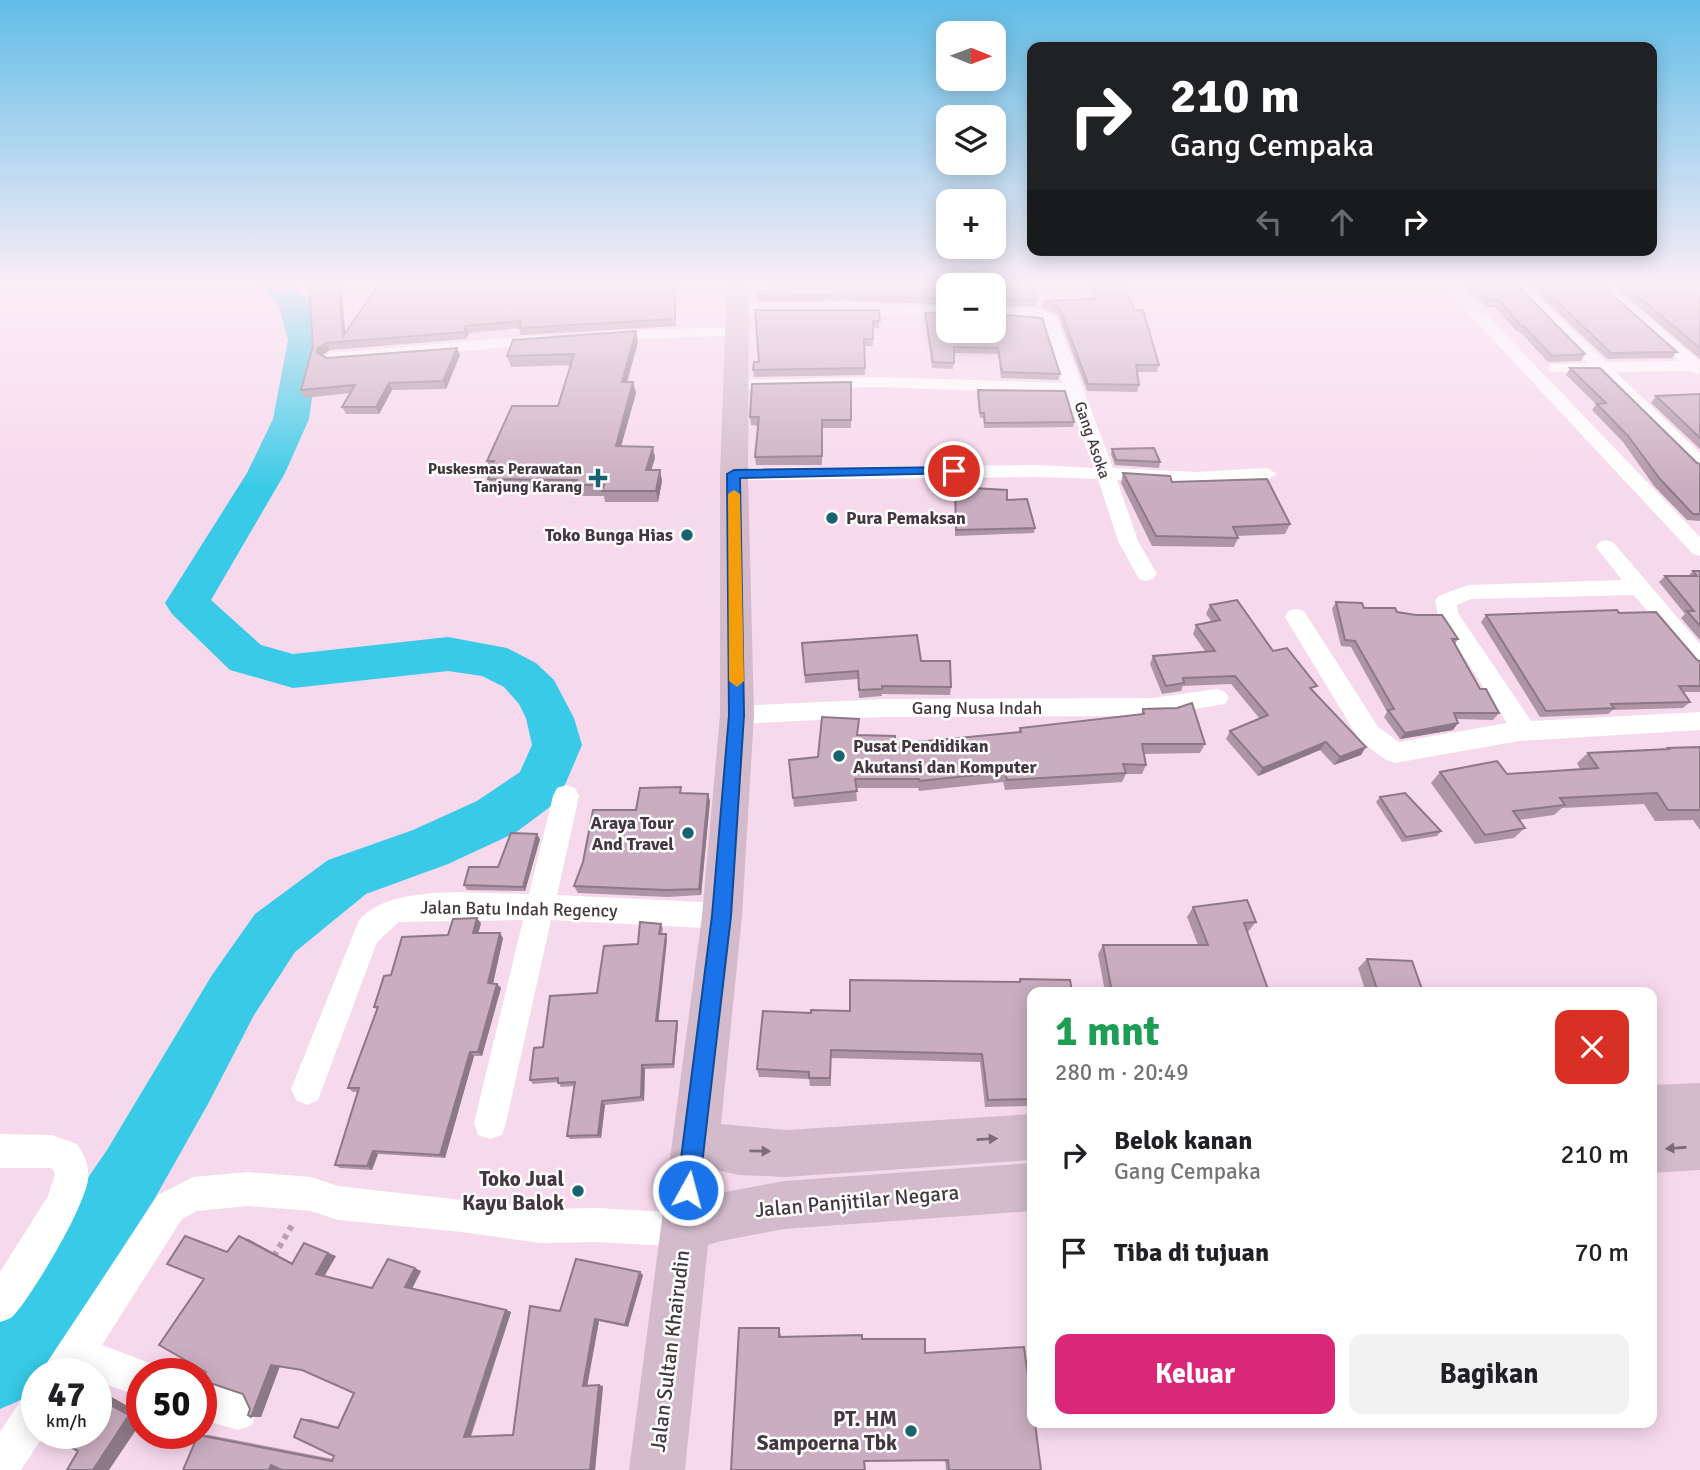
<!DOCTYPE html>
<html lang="id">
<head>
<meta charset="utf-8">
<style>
	body { margin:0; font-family:Signika,sans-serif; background:#f2f2f2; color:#202124; height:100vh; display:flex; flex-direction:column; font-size:26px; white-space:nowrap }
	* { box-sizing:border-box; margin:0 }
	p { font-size:23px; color:#757577 }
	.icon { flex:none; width:38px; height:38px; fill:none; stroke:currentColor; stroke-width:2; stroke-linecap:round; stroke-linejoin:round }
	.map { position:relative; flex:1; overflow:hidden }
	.panel { position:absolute; left:1027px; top:987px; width:630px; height:441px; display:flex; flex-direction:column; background:#fff; border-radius:14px; box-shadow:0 4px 18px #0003 }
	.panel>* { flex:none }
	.banner { position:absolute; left:1027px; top:42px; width:630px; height:214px; border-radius:14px; box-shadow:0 4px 18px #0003; background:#202124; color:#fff; overflow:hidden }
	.needle { width:46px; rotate:91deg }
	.buttons { position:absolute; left:936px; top:21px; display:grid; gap:14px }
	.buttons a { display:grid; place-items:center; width:70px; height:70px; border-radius:14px; background:#fff; box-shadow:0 4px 18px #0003; font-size:35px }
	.speed { position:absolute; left:21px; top:1358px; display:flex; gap:14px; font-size:35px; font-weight:700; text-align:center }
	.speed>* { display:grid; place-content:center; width:91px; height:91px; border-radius:50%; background:#fff; box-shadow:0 4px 18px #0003; line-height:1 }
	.speed small { font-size:18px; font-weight:400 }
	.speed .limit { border:10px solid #d22; background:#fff; color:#111 }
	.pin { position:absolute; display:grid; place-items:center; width:60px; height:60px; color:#fff; margin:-30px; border:4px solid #fff; border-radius:50%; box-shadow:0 2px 7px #0007 }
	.me { position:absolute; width:77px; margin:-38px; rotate:7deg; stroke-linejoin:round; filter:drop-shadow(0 0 5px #0008) }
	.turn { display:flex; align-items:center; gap:24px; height:147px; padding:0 28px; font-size:32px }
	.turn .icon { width:91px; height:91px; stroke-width:2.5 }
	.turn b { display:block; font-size:49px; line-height:60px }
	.lanes { display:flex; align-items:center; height:66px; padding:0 28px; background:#0003; justify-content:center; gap:35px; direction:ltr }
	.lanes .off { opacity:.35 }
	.round { display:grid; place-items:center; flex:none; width:74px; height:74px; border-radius:14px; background:#f2f2f2 }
	.head { display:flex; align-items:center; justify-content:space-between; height:119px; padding:0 28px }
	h1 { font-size:42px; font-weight:700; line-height:52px; color:#1e9e55 }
	.primary-button { display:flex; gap:14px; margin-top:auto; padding:14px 28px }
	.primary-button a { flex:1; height:80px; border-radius:14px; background:#db2777; color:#fff; font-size:28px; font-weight:700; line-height:80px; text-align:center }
	.primary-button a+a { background:#f2f2f2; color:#202124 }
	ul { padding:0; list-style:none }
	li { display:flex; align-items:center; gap:21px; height:98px; padding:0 28px }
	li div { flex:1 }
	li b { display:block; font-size:26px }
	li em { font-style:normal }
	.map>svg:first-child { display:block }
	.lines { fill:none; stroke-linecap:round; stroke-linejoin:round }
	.river { fill:#38cae6; fill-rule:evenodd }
	.path-far1 { stroke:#b79faf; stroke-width:2.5; stroke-dasharray:2.5 2.5; stroke-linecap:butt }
	.path { stroke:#b79faf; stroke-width:6; stroke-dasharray:5 5; stroke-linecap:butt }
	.street { fill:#fff; fill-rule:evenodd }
	.secondary { fill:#d3bbcb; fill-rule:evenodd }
	.wall { fill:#ae95a5 }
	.shaded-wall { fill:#8d7986 }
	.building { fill:#caadc0; stroke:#8d7986; stroke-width:2 }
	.oneway { fill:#7d6c78 }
	.route { fill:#1a73e8; stroke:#114b97; stroke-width:2 }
	.slow { fill:#f59e0b }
	.poi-dot { fill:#196270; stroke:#fff; stroke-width:2.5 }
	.labels { text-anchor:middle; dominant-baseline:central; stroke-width:5; stroke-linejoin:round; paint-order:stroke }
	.far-street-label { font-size:16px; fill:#443840; stroke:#fff }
	.far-poi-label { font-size:16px; font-weight:bold; fill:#443840; stroke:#fff; text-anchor:end }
	.poi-label { font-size:18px; font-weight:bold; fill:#443840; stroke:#fff; text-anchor:start }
	.street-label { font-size:18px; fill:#443840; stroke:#fff }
	.near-poi-label { font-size:21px; font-weight:bold; fill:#443840; stroke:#fff; text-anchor:end }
	.near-street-label { font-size:21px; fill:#443840; stroke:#fff }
</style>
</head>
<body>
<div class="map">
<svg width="1700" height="1470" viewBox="0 0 1700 1470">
	<rect width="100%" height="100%" fill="#f7d9ed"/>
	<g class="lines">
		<path class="river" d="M258,284H291L308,301L320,340L309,419L285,473L211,600L261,645L293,654L448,637L507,648L536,663L554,680L574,718L582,745L558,801L515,833L448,864L366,894L295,952L254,1015L208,1104L155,1198L42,1374H37C37,1396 18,1401 0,1409V1306L107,1150L212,975L255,914L328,860L413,830L477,801L520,772L532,745L526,718L519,704L504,687L482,676L448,671L293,688L230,670L172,614L165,603L247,473L273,419L288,340L278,304Z"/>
		<path class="path-far1" d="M1035,284L1039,296"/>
		<path class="path" d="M274,1256L294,1222"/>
		<path class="street" d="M305,284H353L345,289L311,291L306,289Z
			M731,284H834L836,286L828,291L738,290L733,288Z
			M1441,284H1457L1700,537V556L1693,554Z
			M1509,284H1525L1606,362L1679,361L1592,284H1609L1700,361L1699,375L1690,371L1616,372L1700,453V470L1693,468L1597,372H1550L1548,368L1550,364L1587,363Z
			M848,303L948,307V317L848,313L738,314L730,309L738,304Z
			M994,308L1038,309L1056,316L1113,468L1197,472L1267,468L1277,474L1267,480L1197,484L1117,480L1138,541L1157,574L1153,579L1146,581L1139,579L1118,541L1098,479L1037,477L734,480L724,474L734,468L1037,465L1094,468L1066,394L880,387L738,390L729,385L738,380L880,377L1062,383L1043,322L1036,319L994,318Z
			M737,327L743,329L745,332L743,335L604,341L596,336L604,331Z
			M544,335L550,337L552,340L550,343L330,363L322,358L330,353Z
			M1606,540L1613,542L1700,644V667L1692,665L1634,595L1471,599L1457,605L1458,613L1531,721L1700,712V730L1519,741L1395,763L1386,760L1360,741L1285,617L1288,611L1296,609L1304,611L1378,727L1399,742L1507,723L1439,619L1435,601L1438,596L1468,585L1622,580L1596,547L1599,542Z
			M1217,689L1225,692L1229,698L1225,704L1152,716L883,717L737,724L728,722L725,715L728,708L737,706L883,699L1152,698Z
			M566,785L575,788L579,796L557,895L722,903L732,907L736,916L732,925L722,929L551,920L506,1123L502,1135L490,1139L478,1135L474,1123L523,920L399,922L377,942L318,1100L307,1105L296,1100L291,1089L359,920C392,882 481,894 529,894L553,796L557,788Z
			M0,1134L52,1135L77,1144C84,1153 90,1168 88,1180C83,1210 35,1291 14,1315C11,1319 5,1320 0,1322V1272L48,1196L55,1174L52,1168H0Z
			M248,1172L311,1177L338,1186L540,1209L597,1208L684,1213L696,1218L701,1230L696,1242L684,1247L597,1242L540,1243L462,1232L338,1220L311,1211L248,1206L197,1211L182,1219L102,1345L155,1365L159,1374H142V1397L96,1381V1374H42L48,1361L158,1195L193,1177Z
			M201,1381L252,1397L257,1411L252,1425L238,1430L201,1419Z
			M37,1392V1433H45L21,1470H0V1432L23,1397Z"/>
		<path class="secondary" d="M727,284H749L748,474L754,715L742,916L721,1124L786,1130L1032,1114V1160L786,1177L739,1175L716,1170L714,1194L784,1181L1032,1163V1211L784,1229L721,1241L708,1245L685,1470H629L702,916L720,715V474Z
			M1686,284H1700V292L1692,291Z
			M1700,1083V1170L1652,1173V1085Z"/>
	</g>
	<path class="wall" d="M379,284H676V326L521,335L519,328L469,333L466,339L330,350L321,355L327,358L460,355L446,389L392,390L379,414H346L342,407L350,393L304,398L301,390L313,346L339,285L342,292L345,332Z
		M834,284H1030L1037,300L1036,306H994V285H948V305L848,300L757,301L758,291H770V287L828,288Z
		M1092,284H1121L1159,365L1157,372H1137L1139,385L1137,392L1087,391L1058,315L1042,308L1044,301L1093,299Z
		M1463,284H1516L1585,354L1581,361L1548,362L1520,332H1517L1495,307H1486Z
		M1528,284H1600L1677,352L1672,358L1607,359Z
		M1612,284H1692L1694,287L1700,288V359Z
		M879,310V328H873V346H864L865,375L754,377L753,370L759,362Z
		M925,313L994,331L1060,374L1058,380L1001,378L998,354L954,353L953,369L932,368L925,319Z
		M638,342L627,382H633L636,393L621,446L653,447L655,458L651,470H660L662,481L658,502H605L604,496H578L577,491L492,490L488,479L491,470L487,461L558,406L571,365L511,367L507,356Z
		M1570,368L1697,463L1700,464V521L1687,520L1654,486L1623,442L1592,410L1596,404L1566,375Z
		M851,382V428H822V465H756L755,457L758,426L751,425L750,417Z
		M978,390L1074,422L1073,427L984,428L983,418H980L977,395Z
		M1700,394V449L1651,403L1656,396Z
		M1112,449L1160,462L1159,468L1115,465L1111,454Z
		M1123,473L1172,482L1290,524L1285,534L1237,536L1238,538L1234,547L1152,546L1121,483Z
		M955,487L1007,500L1035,528L1034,533L955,536Z
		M1693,571H1700V640L1681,618L1685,614L1659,582L1665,576H1688Z
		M1336,602L1364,608L1397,612L1458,639L1455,644L1480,689L1499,713L1493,720L1456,719L1458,723L1453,730L1400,739L1384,717L1387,712L1351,647L1341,646L1332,609Z
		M1210,605L1273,651L1314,691L1361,755L1334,765L1320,750L1258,776L1226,739L1230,731L1260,719L1231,684L1183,686L1181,691L1162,694L1150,664L1153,656L1205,651L1193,634L1196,625L1212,622L1206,614Z
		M1619,613L1700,661V692H1683L1690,702L1683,708L1613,710L1608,714L1540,717L1481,622L1486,615Z
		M802,643L921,661L951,687L950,695L882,694V696L859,698L858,679L805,683Z
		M1143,709L1205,744L1200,753L1144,754L1146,765L1142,774H1126L1122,782L1005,790L1003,782L919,791L918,788H856L857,801L794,807L789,760L818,757L895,744L1019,732L1020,728L1141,714Z
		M1700,747V830L1693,820L1655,821L1644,804L1562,808L1554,815L1519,820L1525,828L1514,838L1475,844L1431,783L1440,772L1507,774L1580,769L1577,763L1588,753L1665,750L1668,748Z
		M682,793L710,801L701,895L668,897L578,893L574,886L636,810Z
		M1380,797L1441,831L1437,836L1402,842L1376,802Z
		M540,839L525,891L467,890L464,885L498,867Z
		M1193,907L1256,922L1248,932H1247L1269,992H1105L1098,954L1103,945H1198L1187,917Z
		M481,923L478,933L503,938L493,984H497L501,988L482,1056H474L445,1158L378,1154L372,1170L340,1168L335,1165L358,1092H353L348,1088L377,1010L374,1007L391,975L448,935Z
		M661,924L663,929L662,934L667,939L658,1021L678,1025L674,1068L645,1069L644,1101L605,1105L601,1138L570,1139L567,1136L574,1086L561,1087L558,1082L533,1084L530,1080L543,1047L597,993L638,944Z
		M1367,959L1423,992H1366L1358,968Z
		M1020,979L1032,992V1112H1027V1106L985,1107L980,1062L831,1058V1086H810L809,1079L759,1077L757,1069L811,1013L850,1011L1019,982Z
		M195,1239L228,1252L248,1239L292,1263L336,1256L324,1276L372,1288L421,1271L412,1288L506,1310L511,1312L471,1437L513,1435L560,1311L643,1275L628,1327L599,1321L587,1385L603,1386L595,1470H282L198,1435H209L333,1459L334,1456L301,1419H310L339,1427L354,1393L302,1370L280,1366L261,1417L250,1409L243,1394L206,1372L204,1279Z
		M781,1332V1337L862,1339L925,1353L1041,1470H946L945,1460L864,1461L731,1470Z"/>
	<path class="shaded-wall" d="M675,284H676V326L675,319Z
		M339,285L342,292L346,343L343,336Z
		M466,326L469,333L466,339L464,332Z
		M636,331L638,342L624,393L622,382Z
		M326,343L330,350L321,356L317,353V349Z
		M457,348L460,355L446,389L443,381Z
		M633,382L636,393L618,457L616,446Z
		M389,383L392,390L379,414L376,407Z
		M653,447L655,458L648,481L646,470Z
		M660,470L662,481L658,502L656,491Z
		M1458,723L1453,730L1400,739L1405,733Z
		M1326,742L1320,750L1258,776L1263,768Z
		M1366,747L1361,755L1334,765L1340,757Z
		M708,794L710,801L701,895L699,889Z
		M537,834L540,839L525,891L523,887Z
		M477,918L481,923L477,938L473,933Z
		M500,933L503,938L492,988L488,983Z
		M666,934L667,939L658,1026L656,1021Z
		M497,984L501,988L482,1056L478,1052Z
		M677,1021L678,1025L674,1068L673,1064Z
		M470,1052L474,1056L445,1158L440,1155Z
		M642,1065L645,1069L644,1101L641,1097Z
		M602,1101L605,1105L601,1138L598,1135Z
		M373,1151L378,1154L372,1170L367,1166Z
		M239,1236L248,1239L300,1267L292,1264Z
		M304,1243L336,1256L324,1277L316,1274Z
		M415,1268L421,1271L412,1289L405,1287Z
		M640,1272L643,1275L628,1327L625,1325Z
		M506,1310L511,1312L470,1437H464Z
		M595,1319L599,1321L587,1387L583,1386Z
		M271,1365L280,1366L261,1417H251Z
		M599,1385L603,1386L595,1470H590Z
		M96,1395H108L142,1414V1421L109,1470H93Z
		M271,1465H281L279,1470H269Z"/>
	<path class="building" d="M379,284H675V319L519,328L521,321L466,326L464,332L326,343L317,349V353L327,358L457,348L443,381L389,383L376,407H342L355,385L301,390L313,346L309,286L339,285L343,336Z
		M834,284H1030L1037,300H995L994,303V285H948V299L848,295H757L758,291H770V287L828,288Z
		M1094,284H1121L1135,310H1143L1159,365H1136L1139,385L1088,384L1060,308L1044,301L1095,299Z
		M1472,284H1516L1585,354L1552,356L1524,326H1521L1499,300L1489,301Z
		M1539,284H1600L1677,352L1611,353Z
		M1623,284H1692L1694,287L1700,288V348Z
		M755,310H879L880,321H873V339H864L865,368L753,370L754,362H759Z
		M925,313H948V331H994V314L1042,318L1060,374L1002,372L998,348L954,347V363L933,362Z
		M636,331L622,382H633L616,446L653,447L646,470H660L656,491H602L604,485H575L577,480L488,479L494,461H487L512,406H558L574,354L507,356L513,340Z
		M1570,368H1600L1697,463L1700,464V514H1693L1660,479L1628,436L1597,404L1606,403Z
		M851,382V420H822V456L755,457L759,417H750L752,384Z
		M978,390L1065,391L1074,422L985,423L984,413H980Z
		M1700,394V438L1656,396Z
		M1154,448L1160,462L1116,460L1112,449Z
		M1123,473L1170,476L1172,482L1267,479L1290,524L1233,527L1238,538L1156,536Z
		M955,487L1007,490V500L1027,499L1035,528L956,530Z
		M1693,571H1700V626L1687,611H1694L1665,576H1697Z
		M1237,600L1273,651L1287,648L1317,686L1310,688L1366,747L1340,757L1326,742L1263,768L1230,731L1268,715L1235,676L1183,678L1184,683L1166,686L1153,656L1215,651L1196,625L1220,620L1210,605Z
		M1336,602L1362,603L1364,608H1395L1397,612L1416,615H1442L1458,639H1452L1480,689H1486L1499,713H1454L1458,723L1405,733L1388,710L1394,709L1355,641L1345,640Z
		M1617,610L1619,613L1656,612L1697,660L1700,661V686H1679L1690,702L1611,704L1614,708L1546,711L1486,615Z
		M917,635L921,661H950L951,687L882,686V689L859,690L858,671L805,675L802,643Z
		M1192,703L1205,744H1142L1146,765L1123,764L1126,773L1007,780L1005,772L920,781L919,779H855L857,791L793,798L789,760L818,757L822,717L859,719L857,735L895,736V744L1021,732L1020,728L1144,714L1143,709L1177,708Z
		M1700,747V810H1668L1657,793L1560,798L1565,805L1513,811L1525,828L1485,835L1440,772L1497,761L1507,774L1598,768L1588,753L1669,749L1668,748Z
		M681,787L680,793L708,794L699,889L666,890L574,886L583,862L593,810H636L640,788Z
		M1405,793L1441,831L1406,837L1380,797Z
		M511,833L537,834L523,887L464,885L469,867H498Z
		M1247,900L1256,922L1244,923L1269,992H1112L1103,945H1208L1193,907Z
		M477,918L473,933H500L488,983L497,984L478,1052H470L440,1155L373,1151L367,1166L335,1165L359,1088H348L378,1007H374L384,976L391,975L402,937L448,935L453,919Z
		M640,922L661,924L659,934H666L656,1021H677L673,1064L642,1065L641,1097L602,1101L598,1135L567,1136L575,1082L558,1083V1078L530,1080L534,1048L543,1047L550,996L597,993L604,946L638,944Z
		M1367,959L1412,961L1423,992H1378Z
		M1020,979L1070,980L1072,992H1032V1104H1031V1099L988,1100L982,1054L831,1050L830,1078H809V1072L757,1069L763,1011L811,1013V1010L850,1011V980L1020,982Z
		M185,1236L227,1252L239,1236L292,1264L304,1243L328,1253L316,1274L372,1288L388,1259L415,1268L405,1287L506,1310L464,1437L513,1435L530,1306L560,1311L576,1259L640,1272L625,1325L595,1319L583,1386L599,1385L590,1470H282L271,1465L269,1470H183L198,1435L332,1461L334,1456L294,1437L301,1419L338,1428L354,1393L302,1370L271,1365L251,1417L248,1415L250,1409L243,1394L201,1380L206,1372L159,1345L204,1279L167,1264Z
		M739,1328H779V1337L862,1335V1339H925V1353L1024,1347L1032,1406V1423H1035L1041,1470H949L948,1460L864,1461L865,1470H731Z
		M96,1397L129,1415L93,1470H67L78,1451L59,1441L64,1433H96Z"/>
	<defs><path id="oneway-solid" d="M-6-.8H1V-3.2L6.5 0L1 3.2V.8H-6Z" transform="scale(1.75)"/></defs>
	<g class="oneway">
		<use href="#oneway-solid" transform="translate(987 1139) rotate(-3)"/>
		<use href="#oneway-solid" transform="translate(1676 1148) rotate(176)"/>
		<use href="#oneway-solid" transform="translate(760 1151) rotate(1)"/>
	</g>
	<linearGradient id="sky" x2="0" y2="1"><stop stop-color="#61bde7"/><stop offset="0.58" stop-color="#fbeef7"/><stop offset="1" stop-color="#fbeef7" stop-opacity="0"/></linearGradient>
	<rect width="1700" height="490" fill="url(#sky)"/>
	<path class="route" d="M954,467L960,471L958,473L740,478L744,715L731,916L699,1190L696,1198L688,1201L680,1198L677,1190L712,916L729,715L727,474L734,470Z"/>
	<path class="slow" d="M734,490L740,494L744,681L737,687L729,681L728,494Z"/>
	<g class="poi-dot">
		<path d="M594.5 467.5h7v7h7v7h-7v7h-7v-7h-7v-7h7z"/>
		<circle cx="832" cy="518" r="7"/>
		<circle cx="687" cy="535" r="7"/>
		<circle cx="839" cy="756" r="7"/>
		<circle cx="688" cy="833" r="7"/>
		<circle cx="578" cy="1191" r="7"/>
		<circle cx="911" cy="1431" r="7"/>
	</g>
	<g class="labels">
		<g class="far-street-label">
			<text transform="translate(1092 440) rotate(71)">Gang Asoka</text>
		</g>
		<g class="far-poi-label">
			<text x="582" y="469">Puskesmas Perawatan<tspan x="582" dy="18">Tanjung Karang</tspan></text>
		</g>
		<g class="poi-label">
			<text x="846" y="518">Pura Pemaksan</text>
			<text x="673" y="535" text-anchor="end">Toko Bunga Hias</text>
			<text x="853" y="746">Pusat Pendidikan<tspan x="853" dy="21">Akutansi dan Komputer</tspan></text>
			<text x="674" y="823" text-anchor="end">Araya Tour<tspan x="674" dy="21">And Travel</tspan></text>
		</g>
		<g class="street-label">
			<text x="977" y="708">Gang Nusa Indah</text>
			<text transform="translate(519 909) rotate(1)">Jalan Batu Indah Regency</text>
		</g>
		<g class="near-poi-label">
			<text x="564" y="1179">Toko Jual<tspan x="564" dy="24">Kayu Balok</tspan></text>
			<text x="897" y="1419">PT. HM<tspan x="897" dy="24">Sampoerna Tbk</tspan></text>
		</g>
		<g class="near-street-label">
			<text transform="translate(857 1201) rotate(-5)">Jalan Panjitilar Negara</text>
			<text transform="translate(670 1351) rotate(-83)">Jalan Sultan Khairudin</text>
		</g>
	</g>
</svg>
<div class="buttons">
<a><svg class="needle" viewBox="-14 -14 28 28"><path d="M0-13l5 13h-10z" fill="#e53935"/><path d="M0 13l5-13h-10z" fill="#757577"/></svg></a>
<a><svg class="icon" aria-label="layers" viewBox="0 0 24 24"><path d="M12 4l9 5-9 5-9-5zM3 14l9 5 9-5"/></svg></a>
<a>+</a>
<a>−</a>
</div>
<div class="speed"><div>47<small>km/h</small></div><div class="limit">50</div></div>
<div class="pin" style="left:954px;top:471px;background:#d93025"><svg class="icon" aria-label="arrive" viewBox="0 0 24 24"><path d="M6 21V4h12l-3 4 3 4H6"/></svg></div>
<svg class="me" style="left:688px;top:1190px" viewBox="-20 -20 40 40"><circle r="17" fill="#1a73e8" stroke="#fff" stroke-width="3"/><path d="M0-11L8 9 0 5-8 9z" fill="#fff"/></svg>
<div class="banner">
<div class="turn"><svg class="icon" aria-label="right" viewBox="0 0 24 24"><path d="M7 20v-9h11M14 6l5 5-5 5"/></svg><div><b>210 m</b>Gang Cempaka</div></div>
<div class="lanes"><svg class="icon off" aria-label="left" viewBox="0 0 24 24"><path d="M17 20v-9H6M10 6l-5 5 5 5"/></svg><svg class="icon off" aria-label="ahead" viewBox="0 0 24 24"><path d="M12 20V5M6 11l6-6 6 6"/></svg><svg class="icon" aria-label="right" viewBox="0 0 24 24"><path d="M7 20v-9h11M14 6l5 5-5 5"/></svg></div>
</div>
<section class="panel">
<div class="head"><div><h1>1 mnt</h1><p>280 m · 20:49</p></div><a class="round" style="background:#d93025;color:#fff"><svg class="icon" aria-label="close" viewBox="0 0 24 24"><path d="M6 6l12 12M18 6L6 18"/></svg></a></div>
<ul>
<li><svg class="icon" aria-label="right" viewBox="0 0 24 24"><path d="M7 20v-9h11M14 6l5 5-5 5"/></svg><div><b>Belok kanan</b><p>Gang Cempaka</p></div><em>210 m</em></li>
<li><svg class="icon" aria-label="arrive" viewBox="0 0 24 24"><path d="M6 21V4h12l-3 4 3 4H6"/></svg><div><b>Tiba di tujuan</b></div><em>70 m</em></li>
</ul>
<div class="primary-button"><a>Keluar</a><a>Bagikan</a></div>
</section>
</div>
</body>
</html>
